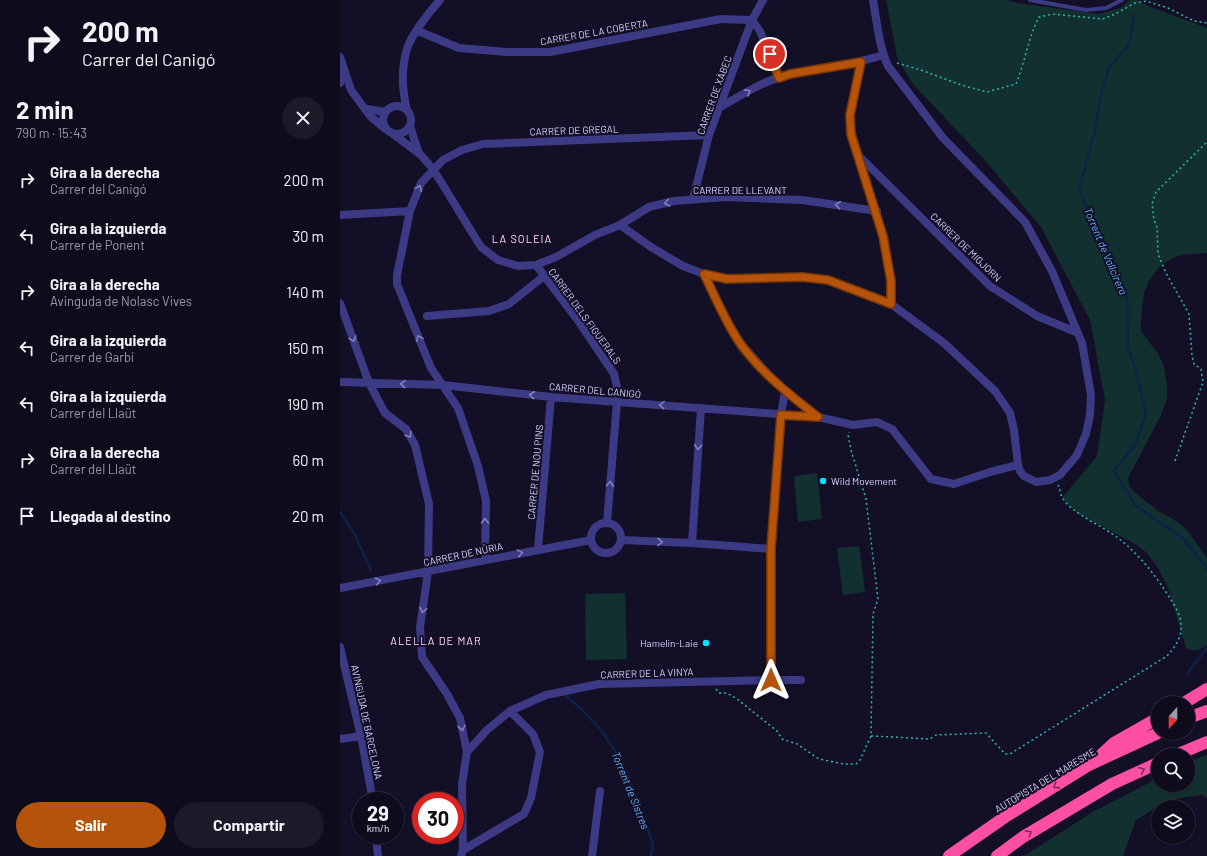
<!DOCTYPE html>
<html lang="es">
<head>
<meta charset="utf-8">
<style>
	body { margin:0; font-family:Barlow,sans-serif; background:#1c1929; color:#f1f3f6; height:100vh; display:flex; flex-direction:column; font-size:15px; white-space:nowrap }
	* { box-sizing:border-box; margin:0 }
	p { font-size:13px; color:#9b9ba3 }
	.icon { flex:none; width:22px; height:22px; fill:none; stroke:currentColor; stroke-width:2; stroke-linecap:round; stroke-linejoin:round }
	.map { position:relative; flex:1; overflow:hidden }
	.drawer { display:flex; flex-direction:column; background:#0e0b1c; width:340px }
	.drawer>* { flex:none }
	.guide { background:#0e0b1c; color:#f1f3f6; overflow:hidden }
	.needle { width:26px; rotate:201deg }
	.controls { position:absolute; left:811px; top:696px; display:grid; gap:8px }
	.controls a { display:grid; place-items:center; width:44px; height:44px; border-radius:50%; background:#0e0b1c; box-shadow:0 1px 3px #0004,0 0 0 1px #2e2b3b; font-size:20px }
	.speed { position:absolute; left:12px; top:792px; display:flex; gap:8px; font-size:20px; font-weight:700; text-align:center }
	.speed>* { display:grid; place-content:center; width:52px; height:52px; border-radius:50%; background:#0e0b1c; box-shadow:0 1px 3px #0004,0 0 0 1px #2e2b3b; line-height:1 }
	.speed small { font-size:10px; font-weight:400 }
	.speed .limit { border:6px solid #d22; background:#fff; color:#111 }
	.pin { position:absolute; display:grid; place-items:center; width:34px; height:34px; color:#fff; margin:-17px; border:2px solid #fff; border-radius:50%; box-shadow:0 1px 4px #0007 }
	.me { position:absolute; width:44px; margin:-22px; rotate:0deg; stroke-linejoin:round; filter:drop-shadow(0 0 3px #0008) }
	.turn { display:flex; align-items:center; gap:14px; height:84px; padding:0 16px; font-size:18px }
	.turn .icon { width:52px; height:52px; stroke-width:2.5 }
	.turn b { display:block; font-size:28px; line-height:34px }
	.round { display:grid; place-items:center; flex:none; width:42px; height:42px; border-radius:21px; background:#1c1929 }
	.summary { display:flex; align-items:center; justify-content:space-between; height:68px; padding:0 16px }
	h1 { font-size:24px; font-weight:700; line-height:30px }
	.button { display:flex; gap:8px; margin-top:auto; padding:8px 16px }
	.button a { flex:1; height:46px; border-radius:24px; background:#b45309; color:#fff; font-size:16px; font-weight:700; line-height:46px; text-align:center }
	.button a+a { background:#1c1929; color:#f1f3f6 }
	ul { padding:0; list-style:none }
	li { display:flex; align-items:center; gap:12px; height:56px; padding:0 16px }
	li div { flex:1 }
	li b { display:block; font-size:15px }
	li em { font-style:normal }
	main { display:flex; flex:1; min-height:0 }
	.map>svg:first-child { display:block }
	.green { fill:#12302f }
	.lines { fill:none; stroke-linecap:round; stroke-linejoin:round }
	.stream { stroke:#0c2248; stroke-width:2.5 }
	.path { stroke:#2fb8b0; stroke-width:1.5; stroke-dasharray:2 3; stroke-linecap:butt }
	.lane { stroke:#3d3a85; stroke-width:4 }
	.street { stroke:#3d3a85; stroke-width:8 }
	.highway { stroke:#ff4fa3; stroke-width:12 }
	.oneway { stroke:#837fbc }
	.oneway2 { stroke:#7d2c5e }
	.route-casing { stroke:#753606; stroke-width:10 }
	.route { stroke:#b45309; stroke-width:7 }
	.poi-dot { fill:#00e5ff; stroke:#130f26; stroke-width:1.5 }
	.labels { text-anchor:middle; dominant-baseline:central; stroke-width:4; stroke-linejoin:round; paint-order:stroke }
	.street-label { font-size:10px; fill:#d9d4ff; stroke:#130f26 }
	.poi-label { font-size:10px; fill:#d9d4ff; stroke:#130f26; text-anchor:start }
	.neighbourhood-label { font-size:11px; letter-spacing:1px; fill:#ffd6f0; stroke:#130f26 }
	.water-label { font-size:11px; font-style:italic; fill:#62b6ff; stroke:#130f26 }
</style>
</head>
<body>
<main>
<section class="drawer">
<div class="guide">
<div class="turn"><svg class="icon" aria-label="right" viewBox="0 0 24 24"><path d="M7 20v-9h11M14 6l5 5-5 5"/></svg><div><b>200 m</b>Carrer del Canigó</div></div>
</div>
<div class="summary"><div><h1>2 min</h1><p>790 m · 15:43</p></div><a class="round"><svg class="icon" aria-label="close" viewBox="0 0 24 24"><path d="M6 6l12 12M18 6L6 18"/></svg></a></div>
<ul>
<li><svg class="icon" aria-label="right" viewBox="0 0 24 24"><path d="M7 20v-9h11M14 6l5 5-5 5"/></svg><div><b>Gira a la derecha</b><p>Carrer del Canigó</p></div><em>200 m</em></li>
<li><svg class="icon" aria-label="left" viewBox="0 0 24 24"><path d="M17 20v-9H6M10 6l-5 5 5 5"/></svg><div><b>Gira a la izquierda</b><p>Carrer de Ponent</p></div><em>30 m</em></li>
<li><svg class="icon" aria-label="right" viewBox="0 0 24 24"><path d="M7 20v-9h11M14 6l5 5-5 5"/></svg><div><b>Gira a la derecha</b><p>Avinguda de Nolasc Vives</p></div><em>140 m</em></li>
<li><svg class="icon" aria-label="left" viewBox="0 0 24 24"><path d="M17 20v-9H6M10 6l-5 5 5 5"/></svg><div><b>Gira a la izquierda</b><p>Carrer de Garbí</p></div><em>150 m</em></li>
<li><svg class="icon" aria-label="left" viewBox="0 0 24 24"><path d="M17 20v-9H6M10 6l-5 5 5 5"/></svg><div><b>Gira a la izquierda</b><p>Carrer del Llaüt</p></div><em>190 m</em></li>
<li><svg class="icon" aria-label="right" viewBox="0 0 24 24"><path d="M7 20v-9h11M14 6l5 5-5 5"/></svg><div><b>Gira a la derecha</b><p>Carrer del Llaüt</p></div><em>60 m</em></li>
<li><svg class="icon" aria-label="arrive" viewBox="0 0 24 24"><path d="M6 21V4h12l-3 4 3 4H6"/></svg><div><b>Llegada al destino</b></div><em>20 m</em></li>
</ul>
<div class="button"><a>Salir</a><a>Compartir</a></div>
</section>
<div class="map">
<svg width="867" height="856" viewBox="0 0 867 856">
	<rect width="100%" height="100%" fill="#130f26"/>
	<path class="green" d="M546,0H667L678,3L759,14L780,8L790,0H797L808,6L867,28V253L840,255L822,264L810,279L804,292L801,319V331L818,354L824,366L827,386V399L820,417L788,478L789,485L792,490L818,511L835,520L847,530L865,555L867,559V645C860,650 854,653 846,648L827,585L818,568L807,553L797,545L737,513L722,498L757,456L765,400L750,320L701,227L643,158L572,83L557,57Z
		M477,473L482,519L458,522L454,476Z
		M519,546L525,592L503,595L497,548Z
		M285,593L287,659L246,660L245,594Z
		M867,755V798L861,795L828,800L796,820L783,856H684L751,813L818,778V785H848V762Z"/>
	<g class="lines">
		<path class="stream" d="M794,15L789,45L769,67L762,91L755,131L739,189L787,298L788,347L795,367L806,414L795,445L774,471L795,505L844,539L867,569
			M0,512L14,533L31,570
			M847,674L867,648
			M225,695L240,708L261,730L278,755L289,778L313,844L311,856"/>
		<path class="path" d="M557,63L581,70L621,85L647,92L676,84C685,62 688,38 699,17L713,14L763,19L773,15L795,3L806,1L828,8L854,21L867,23
			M835,461L863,382L861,369L854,364L852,356L849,314L826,273L818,254L817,227L814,220L812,204L816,192L867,142
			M376,689L379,693H387L397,699L437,731L442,739L457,744L479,759L504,764H516L520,760L531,736L533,614L538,599L526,499L511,450L508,435L509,432
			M531,736L590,739L596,735L646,733L665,754H670L827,656C834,648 842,638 841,626C841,616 835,606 830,598C815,575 800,555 778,538C763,526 730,513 722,497C720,493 720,489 718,485"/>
		<path class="lane" d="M690,0L746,10L766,8L782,0"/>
		<path class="street" d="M78,31L119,48L167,52H210L381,19L412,20L420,31L439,78
			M0,57L11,90L30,116L44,128
			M521,62L510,115L511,134L543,236L551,281V304
			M0,83L3,69
			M43 120a14 14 0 1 1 28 0a14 14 0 1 1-28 0Z
			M379,108C401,95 425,80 450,74C481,67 513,65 543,55
			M27,109L45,112
			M67,110C62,90 61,69 67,49C71,35 90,11 100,0
			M70,126L79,154
			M53,134L80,154L93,169L141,247L158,260L178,266L196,265L216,257L255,235L280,225L309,207L334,201L386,197L462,200L537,211
			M518,155L650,286L697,316L736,332
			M353,199L369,135L379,108L412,20L423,0
			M0,215L70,211
			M280,225L311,247L343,266L364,274L387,279L462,277L488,280L551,304L604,343L655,391L670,413L674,430L678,465L680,471L684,476L696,482L710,480L720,475L737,455L746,434L750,415L751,395L742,343L712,271L685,222L603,138L548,66C539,46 537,23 533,0
			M196,265L237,319L274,374L277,387V402L267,523
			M364,274L388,323L402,345L436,383L478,417L513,425L537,422L552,429L591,479L614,484L650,472L678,465
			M0,303L29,383L45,413L66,429L75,445L89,504L88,572L80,627L82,657L107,694L120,718L127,752L122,784L123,850L121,856
			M87,316L149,311L169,304L204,276
			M0,382L103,385L211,397L478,417
			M251 538a15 15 0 1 1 30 0a15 15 0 1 1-30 0Z
			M281,540L352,543L431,549
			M352,543L361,408
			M198,549L211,397
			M145,560L146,501L138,466L118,408L91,368L57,284V275L70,211L81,183L103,160L122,150L143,144L369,135
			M0,588L251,540
			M0,647L21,736L33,801
			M431,680V549L441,415L445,391
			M0,739L21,736
			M127,752L147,730L170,711L206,695L259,684L431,680H461
			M36,835L38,856
			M123,850L184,814L191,798L200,752L193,734L170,711
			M252,856L260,791"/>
		<path class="highway" d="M844,703L867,689
			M848,718L867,711
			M836,755L867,742
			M759,757L774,743L818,718
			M609,856L665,817L749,765L818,733
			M657,856L683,837L772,784L818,763"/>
	</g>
	<defs><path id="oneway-chevron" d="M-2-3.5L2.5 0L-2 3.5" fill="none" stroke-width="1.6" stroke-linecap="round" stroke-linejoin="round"/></defs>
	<g class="oneway">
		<use href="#oneway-chevron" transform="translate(408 92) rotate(-29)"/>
		<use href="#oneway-chevron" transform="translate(79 188) rotate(-67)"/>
		<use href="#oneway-chevron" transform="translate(327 203) rotate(167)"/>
		<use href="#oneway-chevron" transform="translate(498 205) rotate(-172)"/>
		<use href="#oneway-chevron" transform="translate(79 338) rotate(-112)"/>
		<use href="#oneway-chevron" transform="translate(13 339) rotate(70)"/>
		<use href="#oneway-chevron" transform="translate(63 384) rotate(-178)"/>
		<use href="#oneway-chevron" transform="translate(192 395) rotate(-174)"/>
		<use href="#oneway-chevron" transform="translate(322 405) rotate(-176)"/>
		<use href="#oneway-chevron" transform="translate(69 435) rotate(58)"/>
		<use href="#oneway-chevron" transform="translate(358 447) rotate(94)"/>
		<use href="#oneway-chevron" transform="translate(270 484) rotate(-85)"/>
		<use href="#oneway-chevron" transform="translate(145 521) rotate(-89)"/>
		<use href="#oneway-chevron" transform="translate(320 542) rotate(2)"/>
		<use href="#oneway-chevron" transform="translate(180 553) rotate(-11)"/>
		<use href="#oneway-chevron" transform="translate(38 581) rotate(-11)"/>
		<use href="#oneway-chevron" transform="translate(83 610) rotate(99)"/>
		<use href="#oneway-chevron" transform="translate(122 728) rotate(79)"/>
	</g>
	<g class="oneway2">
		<use href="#oneway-chevron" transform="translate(802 770) rotate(-24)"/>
		<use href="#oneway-chevron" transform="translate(716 786) rotate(148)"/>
		<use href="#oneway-chevron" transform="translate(689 833) rotate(-31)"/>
	</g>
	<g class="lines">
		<g class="route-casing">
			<path id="route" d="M430,54L439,78L450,74L521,62L510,115L511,134L543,236L551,281V304L488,280L462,277L387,279L364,274C376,298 386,324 402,346C423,374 451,396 478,417L441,415L431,549V680"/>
		</g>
		<use href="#route" class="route"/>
	</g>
	<g class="poi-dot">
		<circle cx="483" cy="481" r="4"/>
		<circle cx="366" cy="643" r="4"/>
	</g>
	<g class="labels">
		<g class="street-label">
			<text transform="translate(254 32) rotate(-10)">CARRER DE LA COBERTA</text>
			<text transform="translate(374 95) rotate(-70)">CARRER DE XÀBEC</text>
			<text transform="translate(234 130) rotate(-2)">CARRER DE GREGAL</text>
			<text x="400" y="190">CARRER DE LLEVANT</text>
			<text transform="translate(626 247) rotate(44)">CARRER DE MIGJORN</text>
			<text transform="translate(245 316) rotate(54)">CARRER DELS FIGUERALS</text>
			<text transform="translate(255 390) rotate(5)">CARRER DEL CANIGÓ</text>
			<text transform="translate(195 472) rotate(-85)">CARRER DE NOU PINS</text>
			<text transform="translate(123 554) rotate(-12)">CARRER DE NÚRIA</text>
			<text transform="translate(307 673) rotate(-2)">CARRER DE LA VINYA</text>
			<text transform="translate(27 722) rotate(78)">AVINGUDA DE BARCELONA</text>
			<text transform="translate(705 780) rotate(-31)">AUTOPISTA DEL MARESME</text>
		</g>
		<g class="poi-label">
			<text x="491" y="481">Wild Movement</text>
			<text x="358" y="643" text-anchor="end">Hamelin-Laie</text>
		</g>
		<g class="neighbourhood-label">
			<text x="182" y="238">LA SOLEIA</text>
			<text x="96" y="640">ALELLA DE MAR</text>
		</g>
		<g class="water-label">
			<text transform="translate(766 251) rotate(67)">Torrent de Vallcirera</text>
			<text transform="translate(291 790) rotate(68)">Torrent de Sistres</text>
		</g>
	</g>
</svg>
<div class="controls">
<a><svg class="needle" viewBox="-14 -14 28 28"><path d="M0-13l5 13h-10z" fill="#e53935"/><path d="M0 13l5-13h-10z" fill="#9b9ba3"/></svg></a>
<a><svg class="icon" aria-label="search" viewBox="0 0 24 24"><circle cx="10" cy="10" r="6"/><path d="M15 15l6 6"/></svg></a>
<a><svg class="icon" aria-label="layers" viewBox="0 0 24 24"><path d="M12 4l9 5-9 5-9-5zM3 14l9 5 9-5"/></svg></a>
</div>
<div class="speed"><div>29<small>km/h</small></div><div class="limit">30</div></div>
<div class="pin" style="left:430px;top:54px;background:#d93025"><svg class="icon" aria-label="arrive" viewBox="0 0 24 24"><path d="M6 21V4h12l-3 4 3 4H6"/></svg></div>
<svg class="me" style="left:431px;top:680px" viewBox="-20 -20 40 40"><path d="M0-17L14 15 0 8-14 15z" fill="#b45309" stroke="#fff" stroke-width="4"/></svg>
</div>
</main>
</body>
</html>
